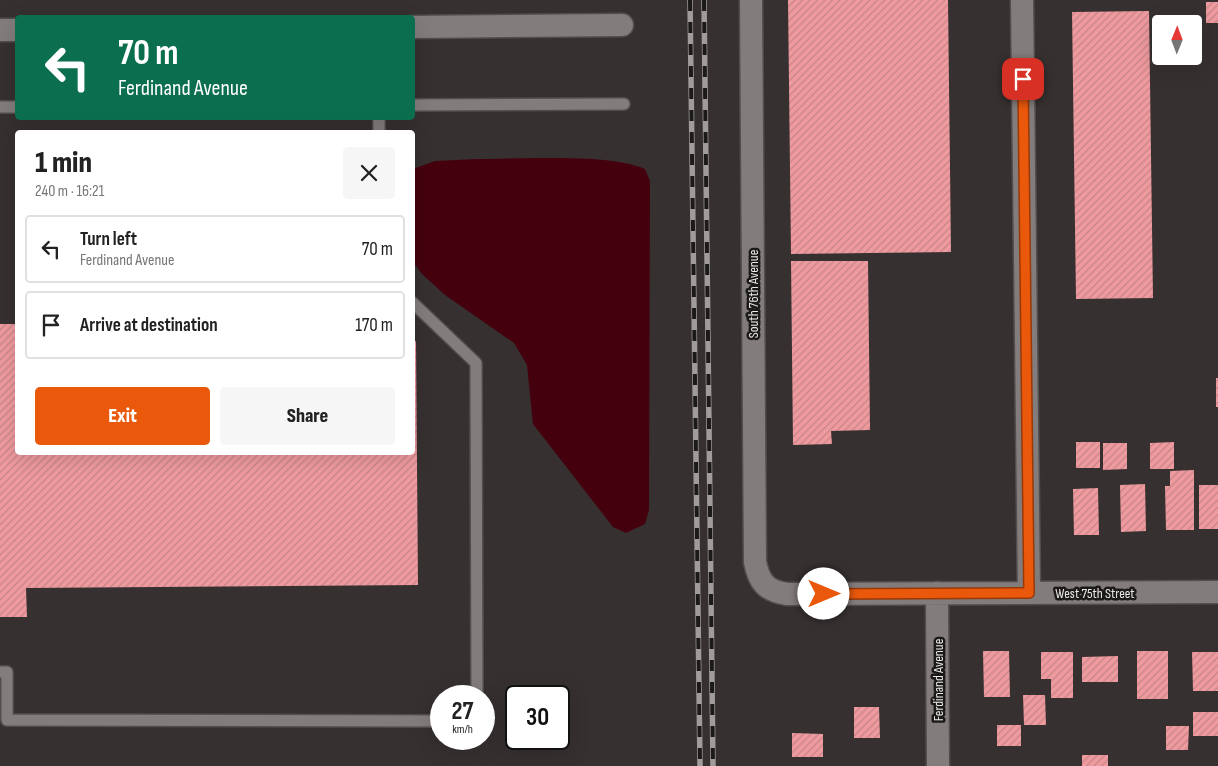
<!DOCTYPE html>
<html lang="en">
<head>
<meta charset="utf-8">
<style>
	body { margin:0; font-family:"Sofia Sans Condensed",sans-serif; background:#f6f6f6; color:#222; height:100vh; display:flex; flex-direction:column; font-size:19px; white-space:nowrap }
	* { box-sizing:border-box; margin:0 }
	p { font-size:16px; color:#767676 }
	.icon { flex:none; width:28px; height:28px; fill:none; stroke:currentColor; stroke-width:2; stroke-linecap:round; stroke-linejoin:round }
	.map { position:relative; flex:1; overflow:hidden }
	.sheet { position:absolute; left:15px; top:130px; width:400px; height:325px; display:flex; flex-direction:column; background:#fff; border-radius:5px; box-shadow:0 5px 20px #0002 }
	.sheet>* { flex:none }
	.banner { position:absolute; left:15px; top:15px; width:400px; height:105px; border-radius:5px; box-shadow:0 5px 20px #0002; background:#0b6e4f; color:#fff; overflow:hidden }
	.needle { width:32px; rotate:1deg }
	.fabs { position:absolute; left:1152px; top:15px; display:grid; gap:10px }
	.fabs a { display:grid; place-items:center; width:50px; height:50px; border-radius:5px; background:#fff; box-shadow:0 5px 20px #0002; font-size:25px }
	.speed { position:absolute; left:430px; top:685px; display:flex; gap:10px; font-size:25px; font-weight:700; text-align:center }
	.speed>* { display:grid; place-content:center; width:65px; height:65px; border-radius:50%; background:#fff; box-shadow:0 5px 20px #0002; line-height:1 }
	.speed small { font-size:12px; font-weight:400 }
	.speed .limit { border:2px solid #111; border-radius:8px; background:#fff; color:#111 }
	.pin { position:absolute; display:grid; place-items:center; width:42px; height:42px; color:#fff; margin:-21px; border-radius:10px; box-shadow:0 2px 8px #0006 }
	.me { position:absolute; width:55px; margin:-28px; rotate:90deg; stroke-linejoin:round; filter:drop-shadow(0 0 4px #0008) }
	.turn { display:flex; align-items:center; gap:18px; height:105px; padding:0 20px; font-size:22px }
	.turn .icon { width:65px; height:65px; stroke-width:2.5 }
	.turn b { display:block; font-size:35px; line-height:42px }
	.round { display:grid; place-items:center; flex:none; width:52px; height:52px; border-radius:5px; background:#f6f6f6 }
	.head { display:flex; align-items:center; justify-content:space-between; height:85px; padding:0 20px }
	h1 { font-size:30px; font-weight:800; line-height:38px }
	.primary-button { display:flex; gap:10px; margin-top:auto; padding:10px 20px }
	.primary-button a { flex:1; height:58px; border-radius:5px; background:#ea580c; color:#fff; font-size:20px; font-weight:800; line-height:58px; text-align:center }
	.primary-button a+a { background:#f6f6f6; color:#222 }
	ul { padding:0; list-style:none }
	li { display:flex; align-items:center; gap:15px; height:68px; margin:0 10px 8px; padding:0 10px; border:2px solid #e0e0e0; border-radius:5px }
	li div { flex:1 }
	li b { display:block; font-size:19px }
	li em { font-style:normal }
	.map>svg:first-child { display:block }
	.water { fill:#45000e }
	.building { fill:url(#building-hatch) }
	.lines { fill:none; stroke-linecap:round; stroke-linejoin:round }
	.service-casing { stroke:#534e4e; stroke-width:14 }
	.minor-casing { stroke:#534e4e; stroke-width:25 }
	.service { stroke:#837c7c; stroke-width:11 }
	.minor { stroke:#837c7c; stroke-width:22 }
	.rail-casing { stroke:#a19c9c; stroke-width:5.5 }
	.rail { stroke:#1c1919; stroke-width:4; stroke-dasharray:11; stroke-linecap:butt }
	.route-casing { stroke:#983908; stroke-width:12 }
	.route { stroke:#ea580c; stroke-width:9 }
	.labels { text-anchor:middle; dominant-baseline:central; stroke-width:5; stroke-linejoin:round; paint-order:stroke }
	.street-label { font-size:14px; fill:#ece8e8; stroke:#1c1919 }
</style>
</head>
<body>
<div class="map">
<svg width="1218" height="766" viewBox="0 0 1218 766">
	<defs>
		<pattern id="building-hatch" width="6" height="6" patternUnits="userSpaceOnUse" patternTransform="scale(1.25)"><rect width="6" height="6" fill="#ef9a9e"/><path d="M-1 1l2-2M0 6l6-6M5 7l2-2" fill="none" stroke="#c58588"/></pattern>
	</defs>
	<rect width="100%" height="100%" fill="#363030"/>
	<path class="water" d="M477,159C518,159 611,153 645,169L650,181L649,510L645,524L626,533L613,527L533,424L527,365L514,343L445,295L422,274L414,263L412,254L413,169L435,161Z"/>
	<path class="building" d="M788,0H948L951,252L791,254Z
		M1206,2H1218V23H1206Z
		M1149,11L1153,298L1076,299L1072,12Z
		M791,261H868L870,430L831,431L832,444L793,445Z
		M0,324H18V452H412V341H416L418,585L26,588L27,617H0Z
		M1216,378H1218V407H1216Z
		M1076,442H1100V468H1076Z
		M1174,442V469H1150V443Z
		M1103,443H1127V469L1103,470Z
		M1194,470V530H1166L1165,486H1170V471Z
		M1145,484L1146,531L1121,532L1120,485Z
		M1199,485H1218V529H1199Z
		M1098,488L1099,535H1074L1073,489Z
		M983,651H1009L1010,697H984Z
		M1137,651H1168V699H1137Z
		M1041,652H1073V698H1051V679H1041Z
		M1192,652H1218V691H1193Z
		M1118,656V682H1082V657Z
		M1023,695H1045L1046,725H1024Z
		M854,707H879L880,738H854Z
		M1193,712H1218V736H1193Z
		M997,725H1021V746H997Z
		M1166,726H1189L1188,750H1166Z
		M792,733L823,734V757H792Z
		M1082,755H1108V766H1082Z"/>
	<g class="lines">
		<g class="service-casing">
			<path id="service" d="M412,105L624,104
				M0,107H18
				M379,132V118
				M412,302L476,363L477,696
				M0,672H7V720L441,721"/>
		</g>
		<g class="minor-casing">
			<path id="minor" d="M751,0L755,562C759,582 766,591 787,594L1218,592
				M1022,0L1029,593
				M412,27L622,25
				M0,30H18
				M937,593L938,766"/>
		</g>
		<use href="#service" class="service"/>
		<use href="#minor" class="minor"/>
		<g class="rail-casing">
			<path id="rail" d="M690,0L700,766
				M704,0L713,766"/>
		</g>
		<use href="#rail" class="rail"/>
	</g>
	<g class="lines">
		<g class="route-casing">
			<path id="route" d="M824,594L1029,593L1023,79"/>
		</g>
		<use href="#route" class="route"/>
	</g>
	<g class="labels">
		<g class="street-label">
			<text transform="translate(753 294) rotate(-90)">South 76th Avenue</text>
			<text x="1095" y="593">West 75th Street</text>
			<text transform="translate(938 680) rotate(-90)">Ferdinand Avenue</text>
		</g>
	</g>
</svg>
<div class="fabs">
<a><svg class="needle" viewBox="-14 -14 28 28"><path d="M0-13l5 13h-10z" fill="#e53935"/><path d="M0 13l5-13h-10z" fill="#767676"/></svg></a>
</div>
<div class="speed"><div>27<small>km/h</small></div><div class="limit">30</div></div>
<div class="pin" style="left:1023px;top:79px;background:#d93025"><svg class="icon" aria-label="arrive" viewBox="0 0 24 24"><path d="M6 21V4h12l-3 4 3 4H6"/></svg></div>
<svg class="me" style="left:824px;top:594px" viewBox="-20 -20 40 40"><circle r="19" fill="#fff"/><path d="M0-13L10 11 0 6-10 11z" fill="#ea580c"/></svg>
<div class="banner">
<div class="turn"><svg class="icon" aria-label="left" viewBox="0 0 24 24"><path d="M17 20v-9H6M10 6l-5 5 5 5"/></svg><div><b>70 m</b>Ferdinand Avenue</div></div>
</div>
<section class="sheet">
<div class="head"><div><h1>1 min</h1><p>240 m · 16:21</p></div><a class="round"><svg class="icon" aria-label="close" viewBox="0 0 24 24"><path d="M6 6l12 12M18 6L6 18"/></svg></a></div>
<ul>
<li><svg class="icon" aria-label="left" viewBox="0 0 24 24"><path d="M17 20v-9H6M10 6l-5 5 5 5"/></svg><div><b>Turn left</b><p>Ferdinand Avenue</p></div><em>70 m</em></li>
<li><svg class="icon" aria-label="arrive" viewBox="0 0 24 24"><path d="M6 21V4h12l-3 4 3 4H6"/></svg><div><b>Arrive at destination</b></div><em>170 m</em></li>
</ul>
<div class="primary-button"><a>Exit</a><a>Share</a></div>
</section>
</div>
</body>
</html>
